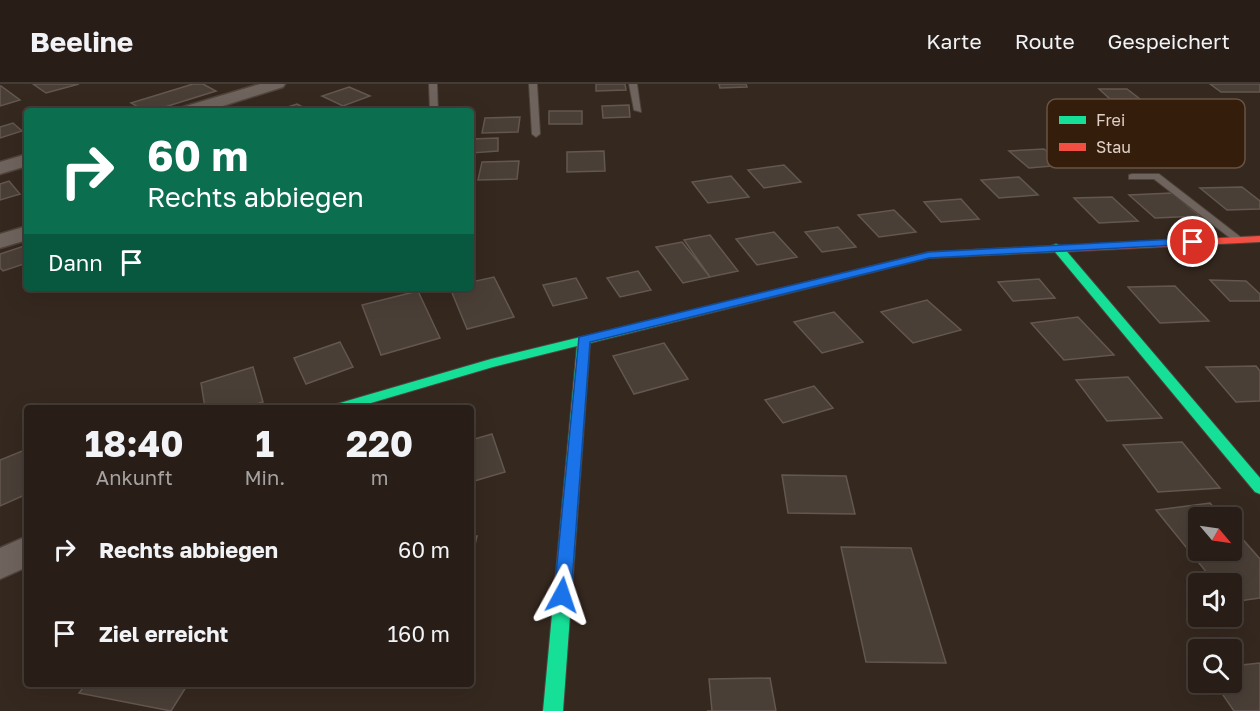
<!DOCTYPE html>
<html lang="de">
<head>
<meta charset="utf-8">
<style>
	body { margin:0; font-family:"Golos Text",sans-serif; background:#342b24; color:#f1f3f6; height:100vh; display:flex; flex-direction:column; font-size:22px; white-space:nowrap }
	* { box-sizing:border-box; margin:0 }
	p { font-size:20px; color:#a5a2a1 }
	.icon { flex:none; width:33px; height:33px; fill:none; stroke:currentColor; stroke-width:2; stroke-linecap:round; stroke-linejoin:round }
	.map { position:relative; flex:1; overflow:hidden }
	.sheet { position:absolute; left:24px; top:321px; width:450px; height:282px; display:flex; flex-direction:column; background:#281e17; border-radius:6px; box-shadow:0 6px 24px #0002,0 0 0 2px #443c36 }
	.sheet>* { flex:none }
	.top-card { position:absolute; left:24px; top:24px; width:450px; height:183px; border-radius:6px; box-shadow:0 6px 24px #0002,0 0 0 2px #443c36; background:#0b6e4f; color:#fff; overflow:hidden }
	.needle { width:39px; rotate:119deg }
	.buttons { position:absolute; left:1188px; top:423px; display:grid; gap:12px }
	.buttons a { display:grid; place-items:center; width:54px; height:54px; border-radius:6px; background:#281e17; box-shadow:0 6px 24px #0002,0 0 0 2px #443c36; font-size:30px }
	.pin { position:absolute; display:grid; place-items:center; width:51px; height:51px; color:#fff; margin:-26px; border:3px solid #fff; border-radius:50%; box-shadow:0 2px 6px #0007 }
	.me { position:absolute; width:66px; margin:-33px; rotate:5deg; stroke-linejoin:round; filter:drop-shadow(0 0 4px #0008) }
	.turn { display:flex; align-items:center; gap:21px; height:126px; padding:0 24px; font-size:27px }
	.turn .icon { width:78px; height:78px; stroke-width:2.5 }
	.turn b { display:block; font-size:42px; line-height:51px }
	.then { display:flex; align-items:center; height:57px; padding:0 24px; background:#0003; gap:12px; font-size:22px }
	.eta { display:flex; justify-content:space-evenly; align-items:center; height:102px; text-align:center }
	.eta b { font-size:36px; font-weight:700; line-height:42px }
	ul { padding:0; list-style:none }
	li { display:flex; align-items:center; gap:18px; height:84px; padding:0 24px }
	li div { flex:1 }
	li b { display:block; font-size:22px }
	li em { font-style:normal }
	header { display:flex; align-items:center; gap:36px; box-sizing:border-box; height:84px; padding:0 30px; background:#281e17; border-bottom:2px solid #443c36 }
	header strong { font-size:28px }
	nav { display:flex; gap:33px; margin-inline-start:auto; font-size:21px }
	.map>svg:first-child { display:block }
	.building { fill:#4a3f37; stroke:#63574f; stroke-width:1.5 }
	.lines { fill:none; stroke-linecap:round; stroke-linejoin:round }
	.lane-casing { stroke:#4f433c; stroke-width:2 }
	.street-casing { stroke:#4f433c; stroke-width:3 }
	.fast-casing { stroke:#4f433c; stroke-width:2 }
	.jam-casing { stroke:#4f433c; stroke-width:2 }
	.lane { fill:#6f645d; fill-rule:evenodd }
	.street { fill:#6f645d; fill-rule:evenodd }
	.fast { fill:#16e098; fill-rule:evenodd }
	.jam { fill:#f24e42; fill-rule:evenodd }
	.route { fill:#1a73e8; stroke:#114b97; stroke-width:1.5 }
	.key { fill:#351d0b; stroke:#685343; stroke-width:1.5 }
	.key-label { font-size:16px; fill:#e0d0c5 }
</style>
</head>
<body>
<header>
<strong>Beeline</strong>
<nav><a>Karte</a><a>Route</a><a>Gespeichert</a></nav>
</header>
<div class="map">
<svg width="1260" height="627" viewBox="0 0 1260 627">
	<rect width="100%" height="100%" fill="#35281f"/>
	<path class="building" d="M33,0H79L46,9Z
		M193,0H203L216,7L152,27H145L131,19Z
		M596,0H625L626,6L596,7Z
		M719,0H746L747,3L720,4Z
		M1210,0H1260V8H1221Z
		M0,2H1L20,16L0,22Z
		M349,3L370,12L343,22L322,12Z
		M1099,5H1127L1140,15H1110Z
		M297,20L310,27H275Z
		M629,21L630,33L603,34L602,22Z
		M549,27H582V40H549Z
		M520,33L518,48L482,49L485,34Z
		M13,39L22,47L0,54V43Z
		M498,54V67L471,69V55Z
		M1044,65L1065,81L1029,84L1009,67Z
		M604,67L605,87L567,88V68Z
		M519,77L517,95L478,96L482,78Z
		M784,81L801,98L764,104L748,86Z
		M731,92L749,113L708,119L692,98Z
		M1019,93L1038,111L999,114L981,96Z
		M9,97L20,110L0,116V100Z
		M1242,103L1260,117V125L1227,126L1200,104Z
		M1172,109L1200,132L1155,134L1129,111Z
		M1112,113L1138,137L1099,139L1074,114Z
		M961,115L979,135L941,138L924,118Z
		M894,126L916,148L879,153L858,131Z
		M838,143L856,163L822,168L805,148Z
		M774,148L797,173L757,181L736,155Z
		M710,151L738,187L710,193L684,156Z
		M682,158L710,193L683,199L656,163Z
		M27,161V179L3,187L0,184V170Z
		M638,187L651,206L620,213L607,194Z
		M494,193L514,233L467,245L450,204H471V198Z
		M576,194L587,214L553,222L543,201Z
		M1039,195L1055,214L1013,217L998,198Z
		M1210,196L1246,197L1260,210V217H1230Z
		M1175,202L1209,237L1160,239L1128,203Z
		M418,207L440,254L381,271L362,221Z
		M927,216L961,246L913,259L881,228Z
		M834,228L863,258L822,269L794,238Z
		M1078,233L1114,271L1064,276L1031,239Z
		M340,258L353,283L306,300L294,274Z
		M664,259L688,295L634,310L613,272Z
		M1256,282L1260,287V317L1236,318L1206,283Z
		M253,283L263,318L243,324H205L201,299Z
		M1128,293L1162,334L1107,337L1076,296Z
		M814,302L833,324L783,339L765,316Z
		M492,350L505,388L471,398V356Z
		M1182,358L1220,404L1158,408L1123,361Z
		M27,365V410L0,422V376Z
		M782,391L846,392L855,430L788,429Z
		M1210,419L1223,434H1198V466H1232V443L1260,475V514L1232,518V500H1216L1156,426Z
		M471,452H477L471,479Z
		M841,463L911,464L946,579L866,578Z
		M1260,579V627H1234L1214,598H1232V582Z
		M770,594L776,627H707H712L709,595Z
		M86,600H188L171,627L79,609Z"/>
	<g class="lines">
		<g class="lane-casing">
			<path id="lane" d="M429,0H437L438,27H430Z
				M529,0H537L540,50L536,53L532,50Z
				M629,0H637L641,28L634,26Z
				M1132,90H1159L1243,155L1238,158L1234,157L1154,95H1129V91Z"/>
		</g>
		<g class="street-casing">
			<path id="street" d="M260,0H285L283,3L207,27H180L183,23Z
				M27,70V82L0,90V78Z
				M27,142V156L0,164V150Z
				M27,452V483L0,495V464Z"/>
		</g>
		<g class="fast-casing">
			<path id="fast" d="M1056,160L1063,163L1260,394V410L1255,408L1055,168L929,174L590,259L563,627H543L577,262L493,283L354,324H331L333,321L491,275L929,168L1051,162Z"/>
		</g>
		<g class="jam-casing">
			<path id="jam" d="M1260,152V158L1059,168L1054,165L1059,162Z"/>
		</g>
		<use href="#lane" class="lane"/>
		<use href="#street" class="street"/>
		<use href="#fast" class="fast"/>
		<use href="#jam" class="jam"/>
	</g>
	<path class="route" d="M1193,154L1198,158L1196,160L929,174L590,258L571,511L569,516L562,519L556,516L554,511L579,253L929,168Z"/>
	<rect x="1047" y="15" width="198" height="69" rx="9" class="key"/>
	<rect x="1059" y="32" width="27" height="8" fill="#16e098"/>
	<rect x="1059" y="59" width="27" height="8" fill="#f24e42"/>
	<g class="key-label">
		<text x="1096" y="42">Frei</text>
		<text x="1096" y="69">Stau</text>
	</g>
</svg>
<div class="buttons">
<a><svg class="needle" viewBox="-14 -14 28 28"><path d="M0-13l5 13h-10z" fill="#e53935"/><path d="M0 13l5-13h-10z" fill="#a5a2a1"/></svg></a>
<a><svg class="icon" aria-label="sound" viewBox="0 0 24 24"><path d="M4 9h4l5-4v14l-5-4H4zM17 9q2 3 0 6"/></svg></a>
<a><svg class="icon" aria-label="search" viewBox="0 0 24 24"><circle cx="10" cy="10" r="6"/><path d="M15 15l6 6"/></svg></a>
</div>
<div class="pin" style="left:1193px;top:158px;background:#d93025"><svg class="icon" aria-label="arrive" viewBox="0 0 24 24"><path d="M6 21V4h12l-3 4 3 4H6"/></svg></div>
<svg class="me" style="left:562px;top:511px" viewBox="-20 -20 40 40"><path d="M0-17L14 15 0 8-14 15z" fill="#1a73e8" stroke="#fff" stroke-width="4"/></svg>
<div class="top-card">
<div class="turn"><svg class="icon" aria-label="right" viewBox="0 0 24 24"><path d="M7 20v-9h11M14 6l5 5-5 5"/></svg><div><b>60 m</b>Rechts abbiegen</div></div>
<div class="then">Dann<svg class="icon" aria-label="arrive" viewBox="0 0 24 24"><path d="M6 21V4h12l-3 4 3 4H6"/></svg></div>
</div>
<section class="sheet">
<div class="eta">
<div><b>18:40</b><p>Ankunft</p></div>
<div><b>1</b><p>Min.</p></div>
<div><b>220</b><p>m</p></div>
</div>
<ul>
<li><svg class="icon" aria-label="right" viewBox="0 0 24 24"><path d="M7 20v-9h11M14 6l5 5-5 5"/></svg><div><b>Rechts abbiegen</b></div><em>60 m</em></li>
<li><svg class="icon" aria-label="arrive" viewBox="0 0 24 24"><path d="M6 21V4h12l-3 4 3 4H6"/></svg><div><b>Ziel erreicht</b></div><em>160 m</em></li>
</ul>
</section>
</div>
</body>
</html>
